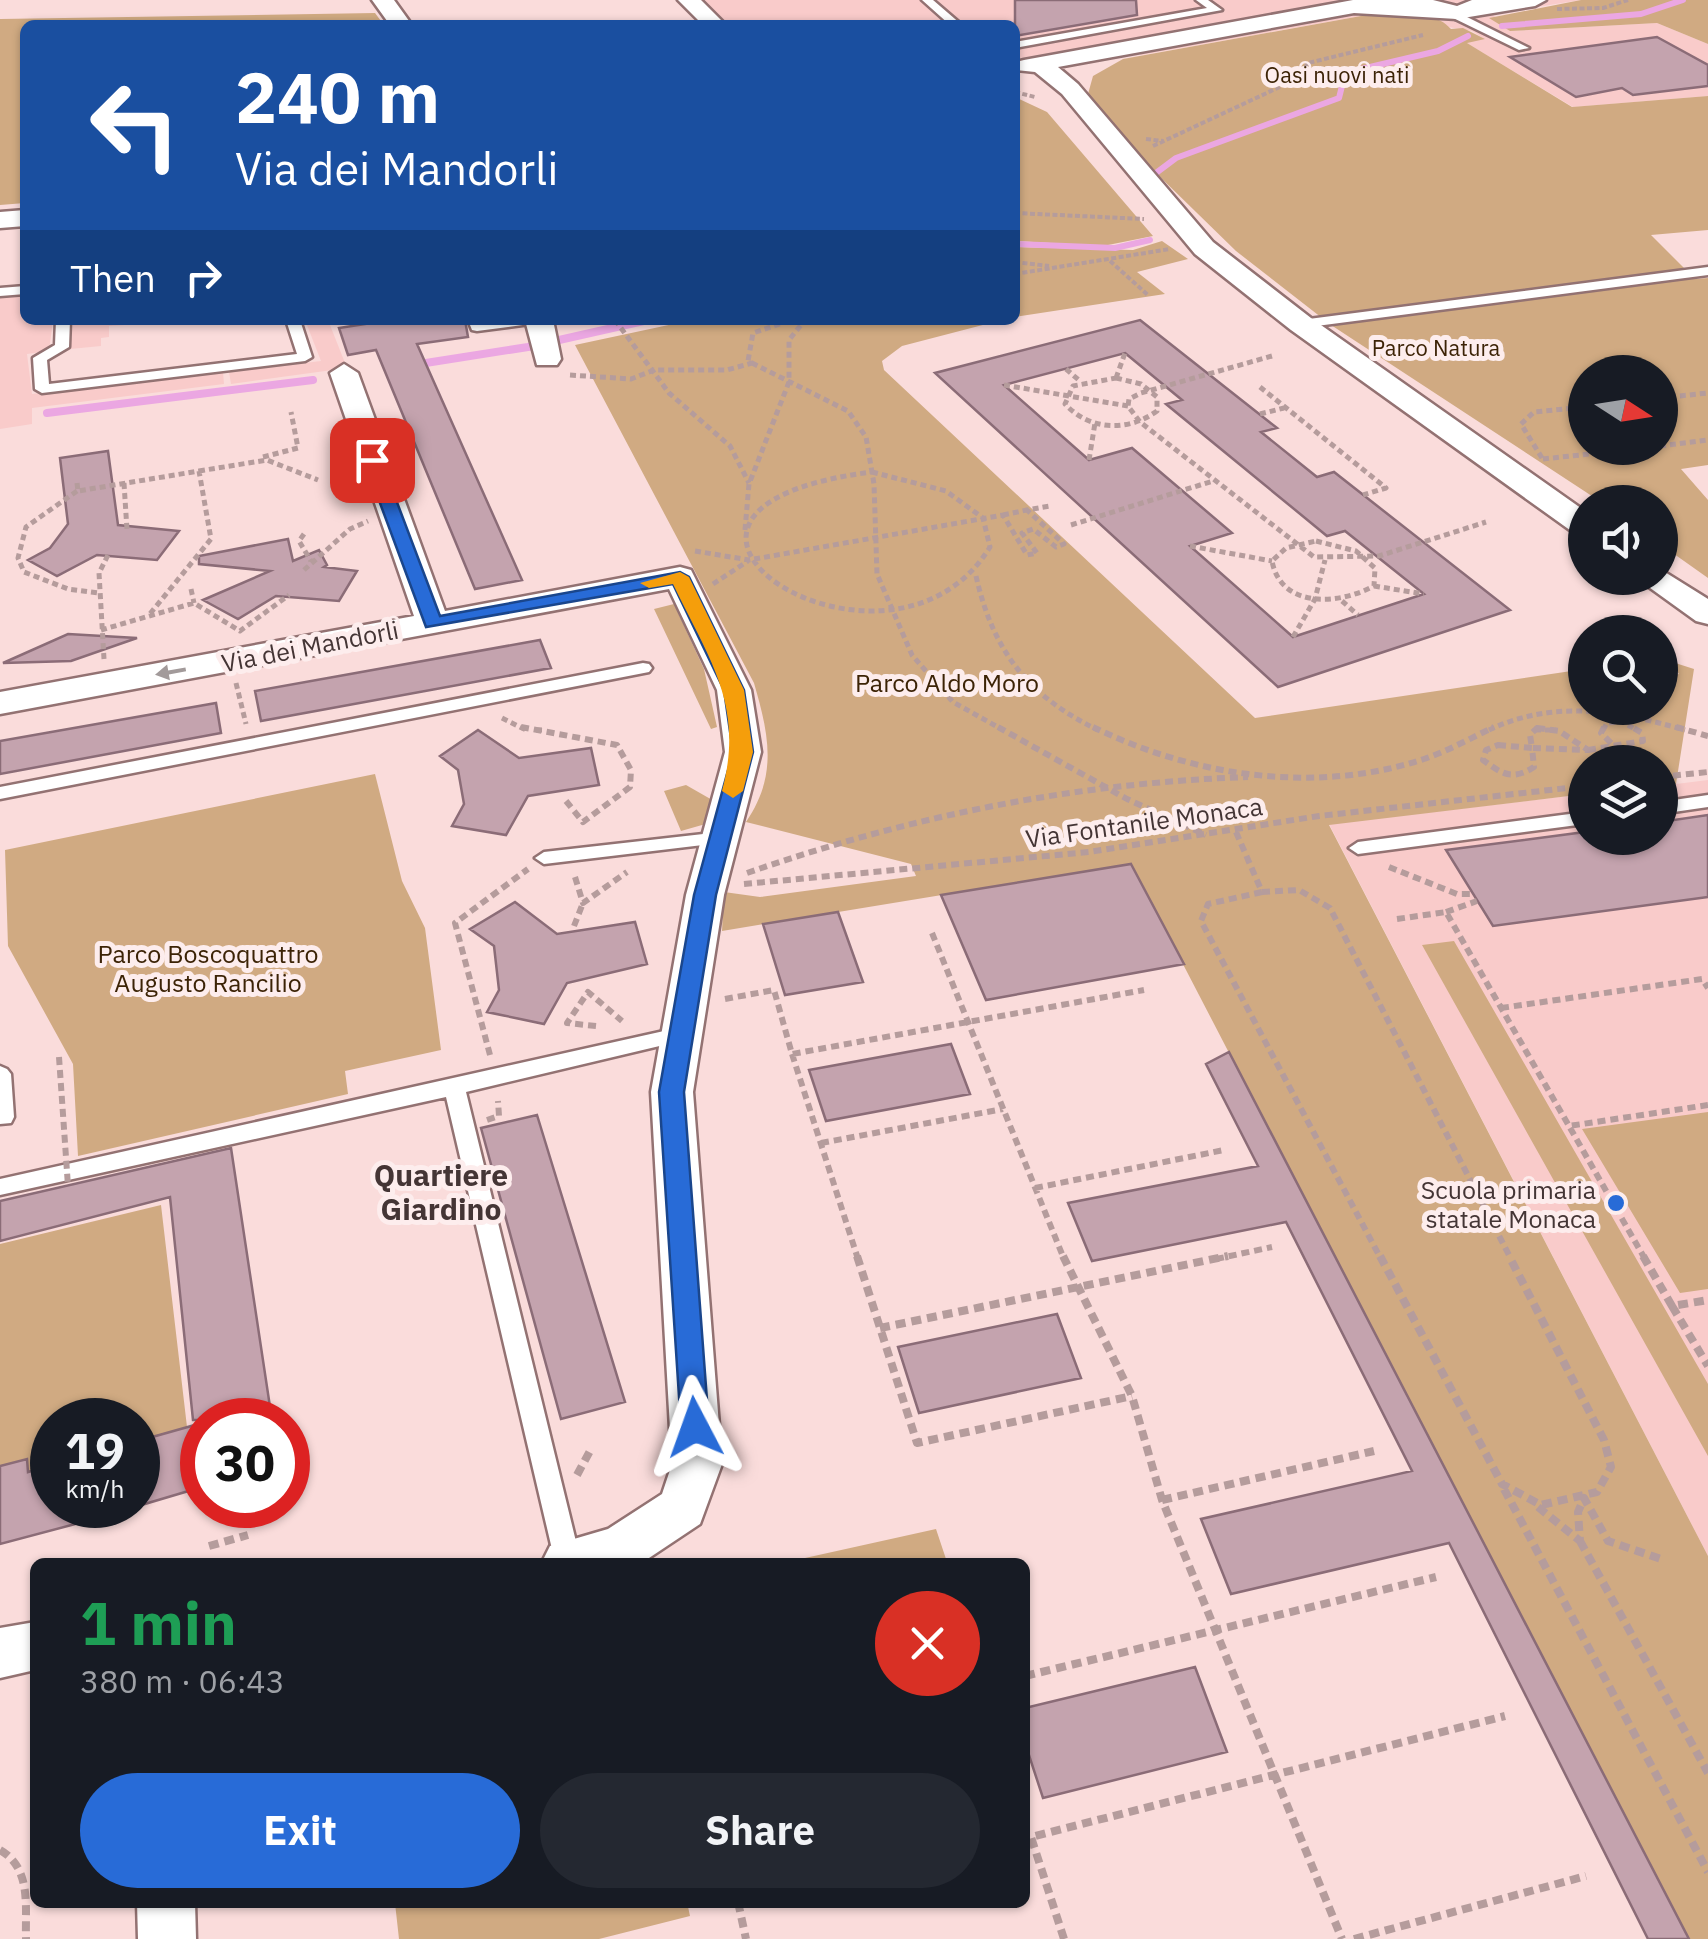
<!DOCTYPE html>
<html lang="en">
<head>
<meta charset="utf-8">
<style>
	body { margin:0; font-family:"IBM Plex Sans",sans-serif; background:#242831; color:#f1f3f6; height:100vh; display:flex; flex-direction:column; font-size:38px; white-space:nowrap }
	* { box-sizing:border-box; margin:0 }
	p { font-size:32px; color:#9ea1a6 }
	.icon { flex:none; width:55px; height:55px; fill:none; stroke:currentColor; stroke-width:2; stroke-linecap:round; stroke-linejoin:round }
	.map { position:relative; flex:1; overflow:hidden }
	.side { position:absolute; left:30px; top:1558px; width:1000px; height:350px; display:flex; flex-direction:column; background:#171b24; border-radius:15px; box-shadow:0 2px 8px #0004 }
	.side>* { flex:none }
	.hud { position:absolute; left:20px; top:20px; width:1000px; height:305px; border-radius:15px; box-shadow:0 2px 8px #0004; background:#1a4fa0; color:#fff; overflow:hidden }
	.needle { width:65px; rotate:102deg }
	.controls { position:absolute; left:1568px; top:355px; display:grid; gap:20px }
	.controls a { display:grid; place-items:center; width:110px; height:110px; border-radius:50%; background:#171b24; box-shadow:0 2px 8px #0004; font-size:50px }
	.speed { position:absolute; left:30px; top:1398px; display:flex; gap:20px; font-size:50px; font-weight:700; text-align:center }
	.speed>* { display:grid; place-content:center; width:130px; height:130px; border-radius:50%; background:#171b24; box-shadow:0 2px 8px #0004; line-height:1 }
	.speed small { font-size:25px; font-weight:400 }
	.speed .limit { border:15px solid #d22; background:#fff; color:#111 }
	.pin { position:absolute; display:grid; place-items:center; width:85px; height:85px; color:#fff; margin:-42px; border-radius:20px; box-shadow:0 5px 15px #0006 }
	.me { position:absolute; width:110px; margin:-55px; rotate:356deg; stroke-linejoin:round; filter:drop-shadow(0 0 8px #0008) }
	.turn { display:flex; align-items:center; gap:35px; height:210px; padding:0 50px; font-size:45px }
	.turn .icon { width:130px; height:130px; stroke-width:2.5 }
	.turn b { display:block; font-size:70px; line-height:85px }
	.then { display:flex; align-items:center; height:95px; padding:0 50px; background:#0003; gap:20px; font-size:38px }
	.round { display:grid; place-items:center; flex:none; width:105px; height:105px; border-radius:52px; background:#242831 }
	.head { display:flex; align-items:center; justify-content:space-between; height:170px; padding:0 50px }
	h1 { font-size:60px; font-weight:800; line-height:75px; color:#1e9e55 }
	.cta { display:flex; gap:20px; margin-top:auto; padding:20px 50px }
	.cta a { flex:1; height:115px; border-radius:60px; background:#286bd7; color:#fff; font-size:40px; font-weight:800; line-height:115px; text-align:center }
	.cta a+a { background:#242831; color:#f1f3f6 }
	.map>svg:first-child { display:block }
	.built { fill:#f9cbca }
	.green { fill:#d0aa82; fill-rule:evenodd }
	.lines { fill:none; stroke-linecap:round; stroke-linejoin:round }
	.stream-far1 { stroke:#eba7e2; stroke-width:6 }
	.stream { stroke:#eba7e2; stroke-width:8 }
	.building { fill:#c4a3ae; stroke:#8b6c77; stroke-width:2.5; fill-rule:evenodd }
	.lane-casing { stroke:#937272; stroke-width:5 }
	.street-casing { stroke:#937272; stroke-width:5 }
	.path-far3 { stroke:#b59c9c; stroke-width:4; stroke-dasharray:5 2.5; stroke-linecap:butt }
	.path-far2 { stroke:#b59c9c; stroke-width:5; stroke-dasharray:6 4; stroke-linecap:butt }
	.path-far1 { stroke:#b59c9c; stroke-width:6; stroke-dasharray:8 5; stroke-linecap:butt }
	.path { stroke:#b59c9c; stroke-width:8; stroke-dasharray:10 6; stroke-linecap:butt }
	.lane { fill:#fff; fill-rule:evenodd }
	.street { fill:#fff; fill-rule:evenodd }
	.path-bridge { stroke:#b59c9c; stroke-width:6; stroke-dasharray:8 5; stroke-linecap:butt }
	.oneway { fill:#a29a9a }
	.route { fill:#286bd7; stroke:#1a468c; stroke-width:2.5 }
	.slow { fill:#f59e0b }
	.poi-dot { fill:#286bd7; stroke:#fdeded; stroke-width:4 }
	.labels { text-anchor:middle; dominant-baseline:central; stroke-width:10; stroke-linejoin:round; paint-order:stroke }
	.far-park-label { font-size:22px; fill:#3c2306; stroke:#fdeded }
	.street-label { font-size:25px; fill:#443535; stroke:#fdeded }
	.park-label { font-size:25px; fill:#3c2306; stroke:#fdeded }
	.poi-label { font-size:25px; fill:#443535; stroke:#fdeded; text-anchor:end }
	.quarter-label { font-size:30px; font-weight:bold; fill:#443535; stroke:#fdeded }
</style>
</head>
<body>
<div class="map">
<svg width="1708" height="1939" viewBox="0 0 1708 1939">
	<rect width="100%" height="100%" fill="#fadcdb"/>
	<path class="built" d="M679,0H1581L1492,14L1510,31L1657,23L1708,44V96L1573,107L1465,42L1483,38L1472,31L1372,14L1141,55L1128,44L1015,63V25H704Z
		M25,295V320H53L49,351L27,354L32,394L223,372L224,384L32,408V424L0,429V298Z
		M73,320H200L109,326V337L101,338V346L70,349Z
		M305,320H328L347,368L231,384L229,372L321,361Z
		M1708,780V1556L1329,824L1585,794V838H1660V786Z"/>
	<path class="green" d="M1581,0H1708V44L1657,23L1510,31L1489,18Z
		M375,13L384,25H25V203L0,205V19Z
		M1372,14C1399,14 1432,8 1451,29L1463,28L1485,39L1467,43L1572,107L1708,96V230L1651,235L1695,279L1708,278V465L1681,469L1708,500V578L1660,544V502H1601L1331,325L1236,251L1156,173L1088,94L1093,76L1123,59ZM1585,372H1660V448H1585Z
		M1015,97L1047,112L1153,236L1103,246L1015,241Z
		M1162,241L1188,259L1137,272L1165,294L1015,317V247L1133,250Z
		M692,320H1002L902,346L882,361L884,370L1255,718L1585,669V708H1660V677L1679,674L1669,661L1694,669L1676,784L1660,786V762H1585V794L1329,825L1708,1556V1939H1689L1131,864L722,931L724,892L760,897L916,876L911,864L746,822C778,775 769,735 754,683L575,345Z
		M674,604L704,669L717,727L711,729L654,609Z
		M375,774L402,881L425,928L441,1050L345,1071L348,1094L78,1156L73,1064L8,946L5,850Z
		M686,785L714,801L709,823L681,831L664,791Z
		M1454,941L1708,1384V1456L1422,945Z
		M1708,1112V1289L1680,1293L1582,1129Z
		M161,1205L187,1427L138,1441V1420H52V1465L28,1472L0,1466V1244Z
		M936,1529L947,1562H787Z
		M687,1902L690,1916L599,1939H399L395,1903Z"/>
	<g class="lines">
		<path class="stream-far1" d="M1502,26L1641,14L1683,0
			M1156,173L1176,158L1339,98L1344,78L1353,71L1438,51L1468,36
			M1015,244L1115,248L1150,240"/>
		<path class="stream" d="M413,365L528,347L648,320
			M47,413L313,380"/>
	</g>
	<path class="building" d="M1015,0H1136L1137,15L1015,36Z
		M1657,37L1708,65V86L1633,95L1622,88L1576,97L1510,57Z
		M391,320H465L468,337L417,344L522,580L475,589L376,350L348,355L339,328Z
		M1140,320L1277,428L1261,432L1317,477L1334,472L1510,610L1278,687L935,373ZM1125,353L1182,400L1166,404L1327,536L1345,531L1424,594L1293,637L1190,546L1232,533L1132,448L1089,460L1004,385Z
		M108,451L118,525L179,531L157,560L97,555L57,576L28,560L50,548L68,524L60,458Z
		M288,539L293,561L319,550L327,565L324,567L357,571L339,601L276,596L238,619L203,600L270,571L199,564V556Z
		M68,634L137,638L71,661L3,663Z
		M540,640L551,668L261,721L255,691Z
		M216,703L221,733L0,774V741Z
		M478,730L519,758L591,748L599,785L528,796L506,835L452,826L464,804L458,770L440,756Z
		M1708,815V897L1493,926L1446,850L1585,832V838H1660V822Z
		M1131,864L1184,964L986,1000L941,895Z
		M515,902L557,934L635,922L647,964L567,983L544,1024L487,1012L499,990L494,946L470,929Z
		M838,912L863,982L785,995L763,924Z
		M951,1044L970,1094L826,1121L809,1070Z
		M1229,1052L1689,1939H1648L1449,1543L1231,1594L1201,1519L1412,1471L1286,1222L1092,1261L1068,1203L1258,1166L1206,1064Z
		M537,1115L625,1402L561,1419L481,1128Z
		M231,1148L272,1420H193L170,1197L0,1241V1201Z
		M1057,1314L1081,1378L919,1413L898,1347Z
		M202,1423V1487L138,1506V1441Z
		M27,1459L28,1472L52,1465V1505H112L113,1514L0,1544V1466Z
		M1195,1667L1227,1752L1043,1798L1025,1743V1708Z"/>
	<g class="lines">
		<g class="lane-casing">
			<path id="lane" d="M922,0H933L962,25H950Z
				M1196,0H1208L1222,10L1015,48V42L1207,8Z
				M1445,10H1453L1529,48L1519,50L1445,14Z
				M1708,267V275L1301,328L1294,324L1301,320Z
				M25,286V294L0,296V288Z
				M56,320H70L69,347L47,360L49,384L297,354L286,320H300L312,357L305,361L42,393L35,389L33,358L55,345Z
				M468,320H537L530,324L477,331L472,330Z
				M643,663L649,664L652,668L649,672L0,799V787Z
				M1708,795V807L1660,814V802Z
				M1585,812V824L1358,854L1349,848L1358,842Z
				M721,832L730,838L728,842L544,864L535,858L544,852Z
				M682,1027L689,1029L692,1034L689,1039L466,1092L581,1562H555L446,1097L0,1195V1179Z
				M0,1066L7,1069L11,1074L14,1117L11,1123L0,1124Z"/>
		</g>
		<g class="street-casing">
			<path id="street" d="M372,0H394L412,25H390Z
				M678,0H701L726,25H703Z
				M1353,0H1433L1457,6L1472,0H1546L1535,6L1457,19L1354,13L1058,67L1078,84L1213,242L1311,318L1585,511V535L1574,533L1291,330L1195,254L1062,94L1035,72L1015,70L1016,62L1024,60Z
				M25,210V226L0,228V212Z
				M525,320H553L561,359L557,365H537Z
				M344,364L358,373L445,611L680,567L691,570L751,690L761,752L724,895L693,1092L722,1464L700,1524L643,1562H542L550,1546L608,1529L662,1494L672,1464L651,1092L686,895L725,752L717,690L669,589L0,714V692L414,616L330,373Z
				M1660,569L1708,599V624L1696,621L1646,585L1641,578H1660Z
				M35,1622V1670L0,1678V1628Z
				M137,1902H195L196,1939H138Z"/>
		</g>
		<path class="path-far3" d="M1557,9L1603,8L1628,0
			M1015,92L1035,97
			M1146,139L1163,141
			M1153,146L1299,78L1308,63L1423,35
			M1015,213L1144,219
			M1110,261L1149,296
			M1015,262L1049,266
			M1015,274L1170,249"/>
		<path class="path-far2" d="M615,320L669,393L730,446L749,483
			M1272,356L1141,393L1129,399L1128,406L1140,422L1314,557L1379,556L1486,522
			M752,363L848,411L866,437L874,484L877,574L912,655L953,702L1003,730
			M1066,369L1081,382
			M570,375L631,379L654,370H727L752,363L748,361L753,333L791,320
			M1116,378L1141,384L1157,397V411C1128,432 1090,431 1065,404L1073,386Z
			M1116,378L1125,353
			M1004,385L1128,406
			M1260,387L1386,488L1363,495
			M1660,398L1708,393
			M1260,414L1284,408
			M1660,446L1708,440
			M263,457L298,448L291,412
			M1542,458L1521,424L1534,412L1585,407
			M1543,459L1645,448
			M1089,460L1095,423
			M199,471L267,460L318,480
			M872,472L946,491L983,518L990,547C889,712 572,510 872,472Z
			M77,483L78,491L199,471L211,539L149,615
			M124,483L127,530
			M77,491L26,527L18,558L24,572L68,589L99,593
			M1003,515L1027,510
			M1071,525L1213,481
			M745,530L749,484L789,382V340L805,320
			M304,534L299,541L311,561
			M1316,541L1356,551L1375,568L1374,586C1339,605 1281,609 1272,561L1286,548Z
			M1190,546L1272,561
			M695,551L749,560L1003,515L1027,555L1037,553L1022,533L1033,529L1056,547L1064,544L1027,510L1050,506
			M304,570L350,529L368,521
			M976,576C993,651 1028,696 1098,730
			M713,584L748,561
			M1374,586L1424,594
			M191,589L194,603
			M1342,601L1358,615
			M101,630L194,603L240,631L289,595
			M1293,637L1315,599L1325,560
			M104,659L99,573L109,553
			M236,683L246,724
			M502,718L526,730
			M536,730H545
			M1489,730C1554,699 1619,711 1685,730
			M1535,730H1556
			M1603,730L1607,723L1623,722L1636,730"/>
		<path class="path-far1" d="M521,727L617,745L631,770L630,787L583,822L566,801
			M998,727L1127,799L1206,835
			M1093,727C1193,776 1315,795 1424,759C1448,751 1471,738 1494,727
			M1604,727L1601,733L1615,747
			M1676,727L1708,736
			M1537,728L1559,731L1588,750L1532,748L1530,735Z
			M1498,745L1532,748L1534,767C1512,781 1502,774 1483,760L1486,750Z
			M1588,750L1643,741L1642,733L1632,727
			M1660,777L1708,772
			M1236,832L1262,892
			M1389,867L1457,894H1472
			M747,873C911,816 1074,783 1248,777
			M575,877L583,903L627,872
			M744,884L1089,852L1319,816L1585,786
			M1262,892L1208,904L1201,921L1381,1259
			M1262,892L1299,890L1330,908L1511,1259
			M1446,912L1477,901
			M1397,919L1446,912L1569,1126
			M574,926L583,903
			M932,933L1064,1259
			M725,999L774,990L792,1054L1144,990
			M1501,1008L1702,979L1708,988
			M596,1026L567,1023L588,992L622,1021
			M792,1054L858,1259
			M490,1055L455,923L528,869
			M487,1120L499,1116L498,1101
			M821,1143L1003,1109
			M1035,1188L1224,1150
			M1216,1259L1272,1247
			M1645,1259L1569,1126L1708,1105"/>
		<path class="path" d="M857,1256L917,1443L1132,1396
			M1063,1256L1132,1396L1162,1500L1342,1939
			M1380,1256L1502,1484L1541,1505L1597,1492L1611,1467L1604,1440L1509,1256
			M1643,1256L1672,1306L1708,1300
			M1672,1306L1708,1366
			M880,1328L1228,1256
			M577,1475L590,1451
			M1504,1489L1708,1872
			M1162,1500L1374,1451
			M1538,1507L1580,1541L1578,1512L1584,1498L1608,1541L1661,1559
			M1580,1541L1708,1773
			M209,1546L248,1535
			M1025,1676L1436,1577
			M0,1850C32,1868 25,1907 26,1939
			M738,1902L746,1939
			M1064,1939L1031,1837L1505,1716
			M1354,1939L1586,1876"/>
		<use href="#lane" class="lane"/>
		<use href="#street" class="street"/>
		<path class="path-bridge" d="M59,1057L68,1186"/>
	</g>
	<defs><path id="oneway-solid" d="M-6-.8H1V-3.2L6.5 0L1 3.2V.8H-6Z" transform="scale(2.5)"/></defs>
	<use class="oneway" href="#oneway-solid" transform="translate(171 672) rotate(170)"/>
	<path class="route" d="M372,454L381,460L440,616L680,572L689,577L744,690L753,752L716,895L684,1092L709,1427L705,1435H685L681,1427L659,1092L694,895L733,752L724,690L673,584L426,627L364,460Z"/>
	<path class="slow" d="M680,572L689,577L744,690L753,752L743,791L733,798L722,791C745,705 709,659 673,584L649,588L640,583Z"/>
	<circle class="poi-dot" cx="1616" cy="1203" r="10"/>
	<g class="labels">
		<g class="far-park-label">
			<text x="1337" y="74">Oasi nuovi nati</text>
			<text x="1436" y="347">Parco Natura</text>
		</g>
		<g class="street-label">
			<text transform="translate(310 646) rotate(-11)">Via dei Mandorli</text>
			<text transform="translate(1144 822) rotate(-8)">Via Fontanile Monaca</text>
		</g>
		<g class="park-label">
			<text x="947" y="682">Parco Aldo Moro</text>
			<text x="208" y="953">Parco Boscoquattro<tspan x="208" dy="29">Augusto Rancilio</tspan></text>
		</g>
		<g class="poi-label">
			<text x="1596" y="1189">Scuola primaria<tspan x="1596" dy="29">statale Monaca</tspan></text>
		</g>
		<g class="quarter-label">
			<text x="441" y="1174">Quartiere<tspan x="441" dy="34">Giardino</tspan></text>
		</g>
	</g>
</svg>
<div class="controls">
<a><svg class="needle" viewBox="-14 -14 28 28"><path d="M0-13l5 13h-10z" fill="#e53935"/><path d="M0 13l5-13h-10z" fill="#9ea1a6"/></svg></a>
<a><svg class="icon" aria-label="sound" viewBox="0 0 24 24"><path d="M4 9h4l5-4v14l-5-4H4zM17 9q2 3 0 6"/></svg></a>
<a><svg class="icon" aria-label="search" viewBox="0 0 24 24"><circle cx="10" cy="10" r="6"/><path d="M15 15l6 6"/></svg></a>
<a><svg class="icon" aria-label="layers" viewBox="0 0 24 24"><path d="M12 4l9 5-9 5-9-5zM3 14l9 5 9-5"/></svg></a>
</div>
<div class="speed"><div>19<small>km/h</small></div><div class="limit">30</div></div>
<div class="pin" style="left:372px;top:460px;background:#d93025"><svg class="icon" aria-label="arrive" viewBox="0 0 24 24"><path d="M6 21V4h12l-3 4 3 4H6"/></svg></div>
<svg class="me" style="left:695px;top:1427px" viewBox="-20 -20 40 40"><path d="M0-17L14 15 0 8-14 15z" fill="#286bd7" stroke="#fff" stroke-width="4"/></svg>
<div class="hud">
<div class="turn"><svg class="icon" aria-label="left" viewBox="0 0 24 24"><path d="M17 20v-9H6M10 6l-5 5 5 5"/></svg><div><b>240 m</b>Via dei Mandorli</div></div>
<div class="then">Then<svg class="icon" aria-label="right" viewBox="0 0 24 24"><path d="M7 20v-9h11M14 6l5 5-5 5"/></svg></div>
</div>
<section class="side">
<div class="head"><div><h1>1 min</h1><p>380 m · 06:43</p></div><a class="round" style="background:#d93025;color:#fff"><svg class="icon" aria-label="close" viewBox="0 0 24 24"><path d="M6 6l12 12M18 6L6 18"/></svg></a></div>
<div class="cta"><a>Exit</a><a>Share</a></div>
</section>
</div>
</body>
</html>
